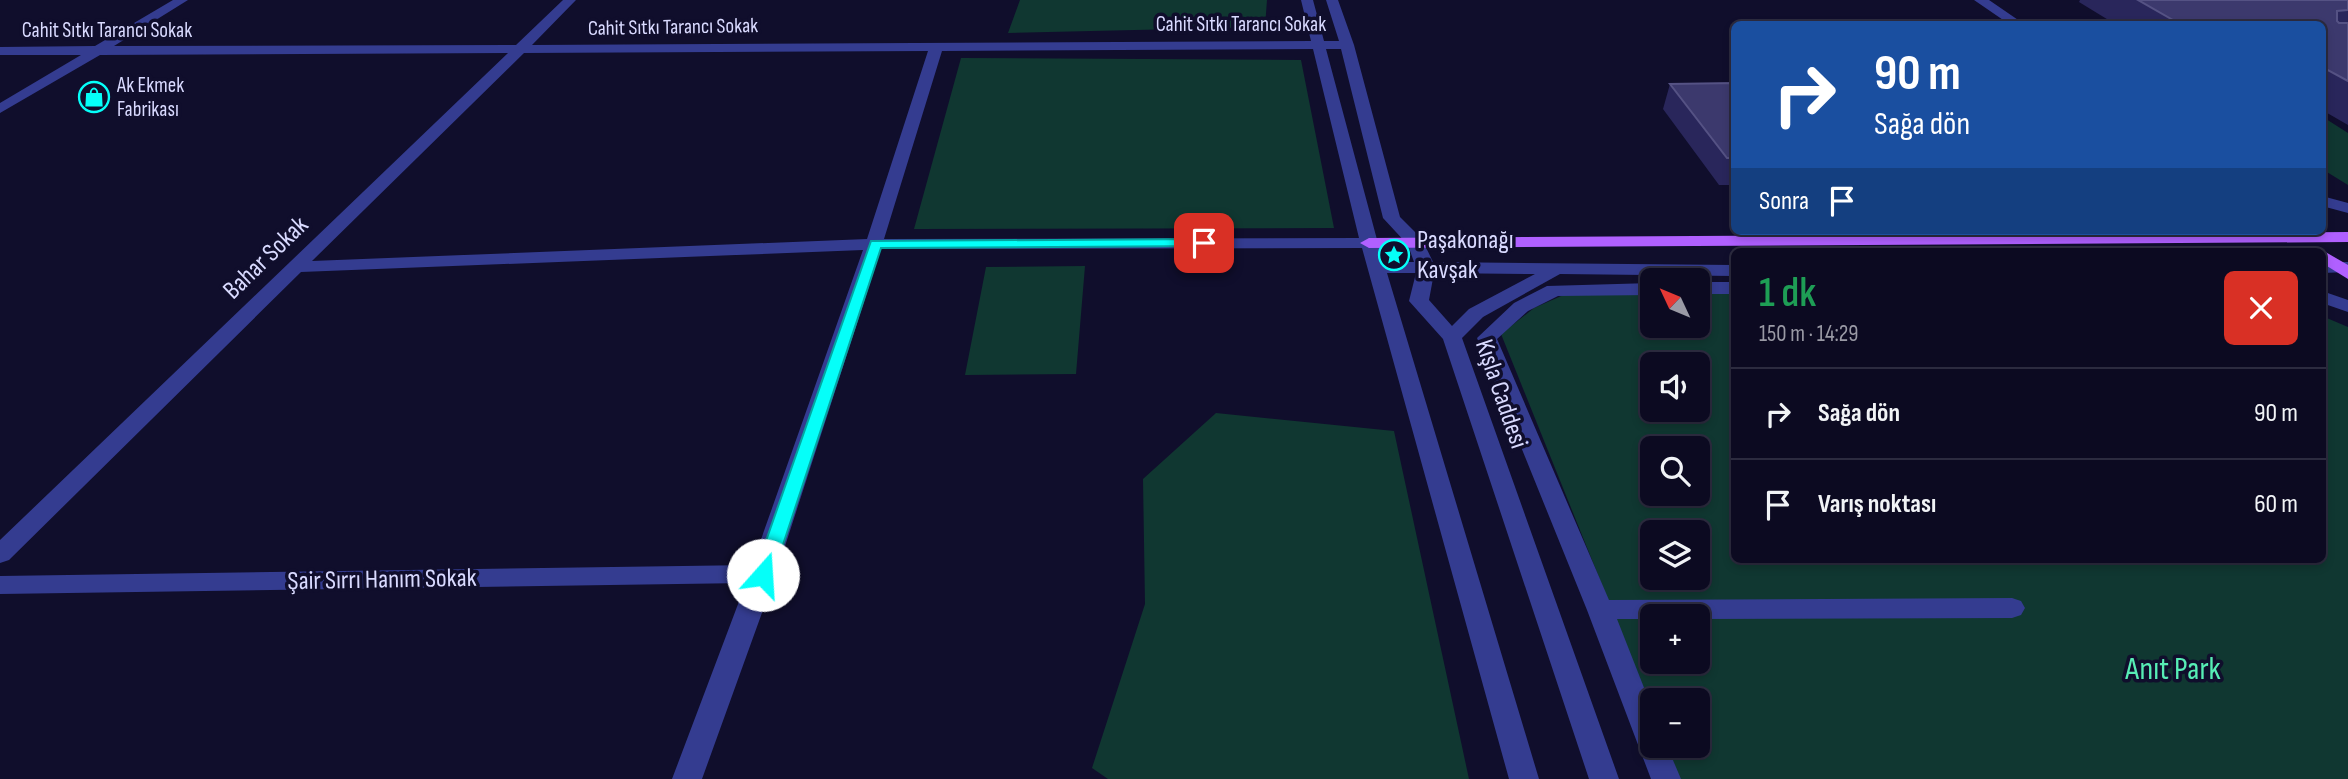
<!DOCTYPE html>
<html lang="tr">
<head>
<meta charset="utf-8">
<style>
	body { margin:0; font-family:"Sofia Sans Condensed",sans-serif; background:#1a182e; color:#f1f3f6; height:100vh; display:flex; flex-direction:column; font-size:26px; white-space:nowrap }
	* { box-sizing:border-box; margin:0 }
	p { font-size:23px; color:#9a9aa5 }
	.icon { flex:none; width:38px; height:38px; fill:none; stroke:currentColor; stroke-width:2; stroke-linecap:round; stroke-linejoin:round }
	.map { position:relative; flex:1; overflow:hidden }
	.panel { position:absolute; left:1731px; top:248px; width:595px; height:315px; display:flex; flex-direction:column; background:#0c0a21; border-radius:10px; box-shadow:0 4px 10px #0003,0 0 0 2px #2c2b3f }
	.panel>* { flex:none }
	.top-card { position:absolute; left:1731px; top:21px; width:595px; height:214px; border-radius:10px; box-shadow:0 4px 10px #0003,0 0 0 2px #2c2b3f; background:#1a4fa0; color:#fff; overflow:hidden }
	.needle { width:46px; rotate:314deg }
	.controls { position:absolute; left:1640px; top:268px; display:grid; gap:14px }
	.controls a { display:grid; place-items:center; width:70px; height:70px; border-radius:10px; background:#0c0a21; box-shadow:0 4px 10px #0003,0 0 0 2px #2c2b3f; font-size:35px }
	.pin { position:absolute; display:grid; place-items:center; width:60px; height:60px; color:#fff; margin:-30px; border-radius:14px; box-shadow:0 4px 10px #0006 }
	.me { position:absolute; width:77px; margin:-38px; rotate:19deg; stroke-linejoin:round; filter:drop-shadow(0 0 5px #0008) }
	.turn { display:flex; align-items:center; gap:24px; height:147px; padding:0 28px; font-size:32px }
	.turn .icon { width:91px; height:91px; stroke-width:2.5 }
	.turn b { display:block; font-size:49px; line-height:60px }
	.then { display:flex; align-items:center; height:66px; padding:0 28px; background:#0003; gap:14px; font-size:26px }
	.round { display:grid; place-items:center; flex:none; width:74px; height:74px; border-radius:10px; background:#1a182e }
	.head { display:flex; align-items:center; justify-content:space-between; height:119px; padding:0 28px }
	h1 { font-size:42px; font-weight:600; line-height:52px; color:#1e9e55 }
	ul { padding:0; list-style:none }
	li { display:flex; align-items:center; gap:21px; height:91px; padding:0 28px; border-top:2px solid #2c2b3f }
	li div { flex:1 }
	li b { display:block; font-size:26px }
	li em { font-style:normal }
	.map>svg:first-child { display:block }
	.green { fill:#103731; fill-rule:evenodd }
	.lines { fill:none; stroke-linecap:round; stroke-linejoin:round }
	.minor { fill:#343c90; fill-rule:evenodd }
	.major { fill:#b060ff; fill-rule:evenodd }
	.wall { fill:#29265b }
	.building { fill:#3c396d; stroke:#555284; stroke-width:2 }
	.route { fill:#05fff9; stroke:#03a6a2; stroke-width:2 }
	.labels { text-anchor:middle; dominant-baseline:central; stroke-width:7; stroke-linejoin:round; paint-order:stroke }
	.far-street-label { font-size:21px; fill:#d9daff; stroke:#100e2c }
	.far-poi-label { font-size:21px; fill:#d9daff; stroke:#100e2c; text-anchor:start }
	.poi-label { font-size:26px; fill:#d9daff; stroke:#100e2c; text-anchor:start }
	.street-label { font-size:26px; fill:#d9daff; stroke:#100e2c }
	.near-park-label { font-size:32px; fill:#57edb5; stroke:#100e2c }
</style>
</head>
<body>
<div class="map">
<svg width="2348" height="779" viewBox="0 0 2348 779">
	<rect width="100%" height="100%" fill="#100e2c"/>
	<path class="green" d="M1020,0H1267L1265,27L1008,33Z
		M961,58L1301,60L1334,228L914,229Z
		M2322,95L2328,113L2326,119L2348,133V185L2322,169Z
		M1085,266L1076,374L965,375L986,267Z
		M1568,293H1652V326H1698V293H1734V560H2322V316L2348,327V779H1680L1667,746H1698V700H1652V709L1501,334L1534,308ZM1652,364H1698V410H1652ZM1652,448H1698V494H1652ZM1652,532H1698V578H1652ZM1652,616H1698V662H1652Z
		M1216,413L1394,431L1469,779H1108L1092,768L1145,604L1143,479Z"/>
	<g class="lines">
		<path class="minor" d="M173,0H188L114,46L516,45L563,0H576L532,45L1311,41L1301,0H1313L1324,41H1339L1326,0H1338L1354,45L1400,217L1422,239L1433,262L1734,265V276L1560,274L1483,317L1462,338L1619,779H1589L1443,339L1409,301L1416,273H1387L1539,779H1509L1362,248L881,249L776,574L702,779H672L746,583L0,594V576L752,565L863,250L301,272L9,560L0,563V540L508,53L100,55L0,113V103L81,55H0V47L95,46ZM1313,49L1359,238L884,239L942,51ZM1326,49H1341L1383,218L1408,245L1414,262H1383ZM928,51L867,239L312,261L524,53ZM1434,273L1535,274L1469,309L1452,326L1429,300Z
			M1974,0H1989L2024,24H2009Z
			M2322,196L2348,203V213L2322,206Z
			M2322,262H2348V272L2322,273Z
			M1698,282H1734V294H1698Z
			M1652,283V295L1558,296L1528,311L1497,339L1609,600L2012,598L2021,601L2025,608L2021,615L2012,618L1698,619V616H1652V619H1617L1652,708V746H1667L1681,779H1651L1587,610L1477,338L1514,303L1547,286Z
			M2322,291L2348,300V312L2322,303Z"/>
		<path class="major" d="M2348,232V242L1369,248L1360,243L1369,238Z
			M2322,250L2348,265V279L2322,263V252H2315Z"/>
	</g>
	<path class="wall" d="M2080,0H2348V125L2322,110V24H2115L2079,2Z
		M1734,83V185H1719L1663,109L1670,84Z"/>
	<path class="building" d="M2138,0H2348V10L2337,11V21L2339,23H2348V81L2322,67V24H2180Z
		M1734,83V158H1727L1670,84Z"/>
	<path class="route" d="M1204,239L1211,243L1209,246L881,248L773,575L770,579H756L754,575L871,241Z"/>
	<defs>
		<g id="shop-ring" transform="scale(1.575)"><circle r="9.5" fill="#100e2c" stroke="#05fff9" stroke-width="1.5"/><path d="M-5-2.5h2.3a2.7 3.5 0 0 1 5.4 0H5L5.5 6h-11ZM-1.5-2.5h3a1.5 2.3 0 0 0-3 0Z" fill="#05fff9"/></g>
		<g id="sight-ring" transform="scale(1.575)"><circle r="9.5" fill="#100e2c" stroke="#05fff9" stroke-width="1.5"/><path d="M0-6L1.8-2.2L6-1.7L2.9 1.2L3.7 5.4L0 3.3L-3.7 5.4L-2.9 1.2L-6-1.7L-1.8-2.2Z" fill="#05fff9"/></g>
	</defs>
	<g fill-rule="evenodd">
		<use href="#shop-ring" x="94" y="97"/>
		<use href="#sight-ring" x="1394" y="255"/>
	</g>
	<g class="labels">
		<g class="far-street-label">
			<text x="1241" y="24">Cahit Sıtkı Tarancı Sokak</text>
			<text transform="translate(673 27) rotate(-1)">Cahit Sıtkı Tarancı Sokak</text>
			<text x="107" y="30">Cahit Sıtkı Tarancı Sokak</text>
		</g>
		<g class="far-poi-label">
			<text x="117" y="85">Ak Ekmek<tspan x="117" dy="24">Fabrikası</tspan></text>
		</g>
		<g class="poi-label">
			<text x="1417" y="240">Paşakonağı<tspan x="1417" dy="30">Kavşak</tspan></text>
		</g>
		<g class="street-label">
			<text transform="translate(266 258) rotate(-44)">Bahar Sokak</text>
			<text transform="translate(1501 394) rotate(71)">Kışla Caddesi</text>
			<text transform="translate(382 580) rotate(-1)">Şair Sırrı Hanım Sokak</text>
		</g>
		<g class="near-park-label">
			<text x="2173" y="669">Anıt Park</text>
		</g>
	</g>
</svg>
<div class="controls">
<a><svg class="needle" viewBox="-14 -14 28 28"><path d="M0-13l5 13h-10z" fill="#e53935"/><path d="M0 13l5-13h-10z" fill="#9a9aa5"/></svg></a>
<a><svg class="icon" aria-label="sound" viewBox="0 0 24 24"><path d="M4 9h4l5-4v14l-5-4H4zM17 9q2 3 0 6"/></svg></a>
<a><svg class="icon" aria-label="search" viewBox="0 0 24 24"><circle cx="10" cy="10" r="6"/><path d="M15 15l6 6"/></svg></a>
<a><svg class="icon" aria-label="layers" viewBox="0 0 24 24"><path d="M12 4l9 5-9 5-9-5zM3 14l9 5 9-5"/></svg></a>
<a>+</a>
<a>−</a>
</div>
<div class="pin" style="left:1204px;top:243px;background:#d93025"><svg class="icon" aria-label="arrive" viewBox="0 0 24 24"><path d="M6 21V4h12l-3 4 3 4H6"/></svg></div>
<svg class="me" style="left:763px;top:575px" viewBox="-20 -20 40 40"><circle r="19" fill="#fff"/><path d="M0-13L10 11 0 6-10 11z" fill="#05fff9"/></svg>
<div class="top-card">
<div class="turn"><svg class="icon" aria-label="right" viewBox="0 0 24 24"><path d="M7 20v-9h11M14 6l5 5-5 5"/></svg><div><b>90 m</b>Sağa dön</div></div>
<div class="then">Sonra<svg class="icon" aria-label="arrive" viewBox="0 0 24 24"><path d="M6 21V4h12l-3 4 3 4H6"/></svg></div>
</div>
<section class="panel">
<div class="head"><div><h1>1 dk</h1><p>150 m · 14:29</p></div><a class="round" style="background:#d93025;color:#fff"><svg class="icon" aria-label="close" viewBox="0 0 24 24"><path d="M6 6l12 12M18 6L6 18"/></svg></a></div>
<ul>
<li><svg class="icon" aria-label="right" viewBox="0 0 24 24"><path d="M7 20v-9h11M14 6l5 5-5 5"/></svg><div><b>Sağa dön</b></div><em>90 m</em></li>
<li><svg class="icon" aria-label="arrive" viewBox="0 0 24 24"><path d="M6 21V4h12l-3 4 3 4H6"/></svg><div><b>Varış noktası</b></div><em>60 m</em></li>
</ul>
</section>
</div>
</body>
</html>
